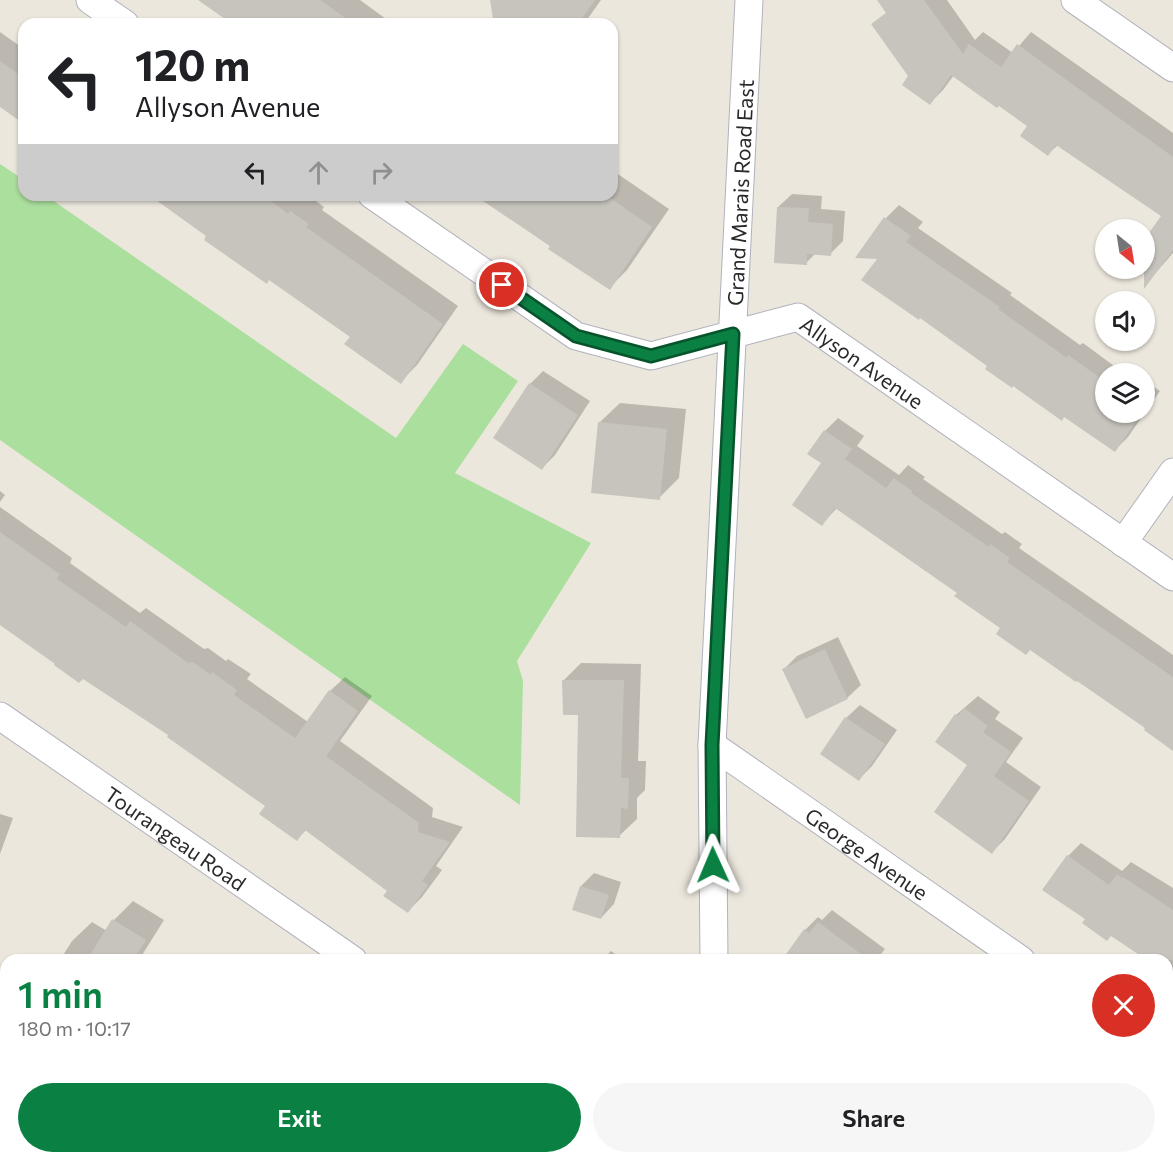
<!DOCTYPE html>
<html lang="en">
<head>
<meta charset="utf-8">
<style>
	body { margin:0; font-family:Commissioner,sans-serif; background:#f6f6f6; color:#202124; height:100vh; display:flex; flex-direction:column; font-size:22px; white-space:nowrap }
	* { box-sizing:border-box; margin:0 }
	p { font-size:20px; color:#757577 }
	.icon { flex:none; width:33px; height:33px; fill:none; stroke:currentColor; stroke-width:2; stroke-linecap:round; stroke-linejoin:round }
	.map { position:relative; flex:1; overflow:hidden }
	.panel { position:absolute; left:0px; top:954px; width:1173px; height:210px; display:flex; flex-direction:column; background:#fff; border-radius:18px 18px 0 0; box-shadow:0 2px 4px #0004 }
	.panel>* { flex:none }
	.top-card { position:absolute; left:18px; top:18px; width:600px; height:183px; border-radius:18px; box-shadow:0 2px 4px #0004; background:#fff; color:#202124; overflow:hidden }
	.needle { width:39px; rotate:150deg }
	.fabs { position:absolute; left:1095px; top:219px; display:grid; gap:12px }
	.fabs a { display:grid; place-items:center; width:60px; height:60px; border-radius:50%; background:#fff; box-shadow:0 2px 4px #0004; font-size:30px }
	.pin { position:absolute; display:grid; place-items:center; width:51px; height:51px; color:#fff; margin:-26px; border:3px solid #fff; border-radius:50%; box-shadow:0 2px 6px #0007 }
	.me { position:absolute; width:66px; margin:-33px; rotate:359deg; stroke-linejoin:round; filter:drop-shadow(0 0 4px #0008) }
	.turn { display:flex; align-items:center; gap:21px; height:126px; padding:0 18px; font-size:27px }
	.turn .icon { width:78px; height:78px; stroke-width:2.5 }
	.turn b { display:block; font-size:42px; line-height:51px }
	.lanes { display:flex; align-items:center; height:57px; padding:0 18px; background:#0003; justify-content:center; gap:30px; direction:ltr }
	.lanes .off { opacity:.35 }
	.round { display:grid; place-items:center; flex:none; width:63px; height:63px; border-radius:32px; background:#f6f6f6 }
	.summary { display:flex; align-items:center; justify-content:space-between; height:102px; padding:0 18px }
	h1 { font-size:36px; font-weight:600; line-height:45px; color:#0b8043 }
	.button { display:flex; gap:12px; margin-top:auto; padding:12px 18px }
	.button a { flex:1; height:69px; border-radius:36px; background:#0b8043; color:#fff; font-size:24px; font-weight:600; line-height:69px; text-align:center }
	.button a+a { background:#f6f6f6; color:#202124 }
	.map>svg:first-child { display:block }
	.green { fill:#abdf9d }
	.shadow { fill:#0003 }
	.building { fill:#c7c4bd }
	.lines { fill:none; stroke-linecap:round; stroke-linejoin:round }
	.street-casing { stroke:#b1b2bd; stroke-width:29 }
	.street { stroke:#fff; stroke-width:27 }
	.route-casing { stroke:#07532c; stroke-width:15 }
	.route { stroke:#0b8043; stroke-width:10 }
	.labels { text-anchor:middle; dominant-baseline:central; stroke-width:5; stroke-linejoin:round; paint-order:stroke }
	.street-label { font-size:21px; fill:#2a2a2a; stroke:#fff }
</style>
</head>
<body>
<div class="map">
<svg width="1173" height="1164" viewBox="0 0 1173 1164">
	<rect width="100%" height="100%" fill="#ece7dd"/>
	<path class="green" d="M0,164L24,180V195H45L396,438L463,344L518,381L455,473L591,543L517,661L523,681L520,805L0,440Z"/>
	<path class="shadow" d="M201,0H360L393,24H235Z
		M492,0H601L584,24H504Z
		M902,0H947L975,40L983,32L1013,53L1031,32L1173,133V253L1152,277L1141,268H1144L1163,216L1058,145L1048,154L1030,125L954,75L943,90L930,103L873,25Z
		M0,32L24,49V122L0,105Z
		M612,170L669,209L627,270L609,288L478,195H612Z
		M792,194L822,196L821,209L845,211L843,241L830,254L816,253L806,263L778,207Z
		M151,195H302L306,197L308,195L324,207L322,210L458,306L417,365L400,382L352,336Z
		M899,205L923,222L918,228L1012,293L1010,295L1080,345L1083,343L1125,374H1106V412H1144V380L1160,391L1128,437L1115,450L989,366L880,258L886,218Z
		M543,371L590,401L555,455L542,468L530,384Z
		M620,403L686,409L679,478L659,498L600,422Z
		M838,418L864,436L857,446L899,475L908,465L925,477L923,479L1002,534L1005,532L1022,544L1019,548L1173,655V744L1002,628L959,592L837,508L822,524L825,431Z
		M0,491L5,495L0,502Z
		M0,507L72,558L70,563L140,613L146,608L204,649L208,648L226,661L228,659L251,674L247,679L308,722L330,691L345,677L372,696L340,741L433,808L432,817L463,827L436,866L442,870L422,897L408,911L389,890L306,830L297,839L267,805L170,734L83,677L57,663L0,623Z
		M838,637L861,685L847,698L784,669L797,656Z
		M581,663L641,664L638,761H646L645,790L637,798V819L619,836L580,714L564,680Z
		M978,696L1000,712L995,719L1023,738L1006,762L1041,787L1005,839L992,852L956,715Z
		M860,705L897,730L872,766L859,779L822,754L846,718Z
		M0,814L13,818L0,854Z
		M1081,843L1122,871L1131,862L1173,888V981L1167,977V960H1150L1087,919L1068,856Z
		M594,873L621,882L614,904L601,918L581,886Z
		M133,901L164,920L139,960H60L72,941L92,922L107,931L114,920Z
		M832,910L885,949L876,960H796L805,930L818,917L822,920Z
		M611,951L624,960H602Z
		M1167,1137L1173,1141V1164H1090L1081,1158H1167Z
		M139,1158H189L187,1164H137Z
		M222,1158H271L266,1164H234Z
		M442,1158H512L520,1164H449Z
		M814,1158H881V1164H814Z"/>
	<path class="building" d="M198,0H320L354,24H232Z
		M490,0H595L578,24H501L493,19Z
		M877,0H924L963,54L969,44L1001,67L1017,44L1173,157V250L1144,289V240L1161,216L1056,145L1048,156L1020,136L1027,126L999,106L997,108L951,75L930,105L902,85L908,76L871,24L886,13Z
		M0,61L24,78V124L0,107Z
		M149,195H263L288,214L290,211L309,224L306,227L443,324L401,384L344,344L350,337L269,280L267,284L204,240L206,236Z
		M474,195H606L652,227L610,290L548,249L550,246Z
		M777,207L809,208L808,222L833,224L831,256L807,254V265L774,263Z
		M884,217L911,236L906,242L1000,307L998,309L1067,358L1068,355L1106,382V412H1142L1115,452L1064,417L1062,421L1013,386L1012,388L985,369L987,366L920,318L919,320L861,280L877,259L855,258Z
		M529,383L578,415L542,470L493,438Z
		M598,422L667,429L660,500L591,493Z
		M824,430L852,449L845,459L886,488L894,478L912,491L911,493L989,547L990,544L1010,558L1007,562L1173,677V751L1144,730L1145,728L1077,681L1076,682L1030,650L1026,655L996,634L1000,628L954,596L957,593L835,508L822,526L792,505L821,463L807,454Z
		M0,532L58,573L60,574L57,579L126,627L130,621L188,663L193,662L211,675L212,672L237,690L234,695L295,738L329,690L358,711L326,756L419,823L418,832L450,842L422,881L428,885L408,913L383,896L387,891L305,830L297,841L259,814L265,806L167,737L168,735L83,679L79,683L54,665L55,664L0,625Z
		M825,649L848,699L806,719L782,669Z
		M562,680H624L621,778H629L628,809L621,808L620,838L576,837L578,715H563Z
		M964,708L988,726L983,732L1011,752L994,776L1029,801L992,854L934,812L967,765L935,742L955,714L958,716Z
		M845,717L885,744L859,781L820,754Z
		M1067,855L1109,885L1117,874L1122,878L1123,877L1173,910V960H1147L1111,936L1107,941L1082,923L1085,919L1042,890Z
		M580,886L609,895L601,919L572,910Z
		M112,919L146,940L133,960H87Z
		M818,922L869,960H782L804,929L809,933Z"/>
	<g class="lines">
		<g class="street-casing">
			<g id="street">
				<path d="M90,0L125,24"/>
				<path d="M1075,0L1173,68"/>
				<path id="s1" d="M372,195L576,336L651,356L798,317L1173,577"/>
				<path d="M1123,543L1173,472"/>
				<path id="s2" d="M0,716L353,960"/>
				<path id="s3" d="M712,745L1021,960"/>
				<path id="s4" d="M714,960L712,745L749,0"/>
				<path d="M1167,1061L1173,1065"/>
				<path d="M639,1158L648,1164"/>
				<path d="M716,1158V1164"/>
			</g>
		</g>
		<use href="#street" class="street"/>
	</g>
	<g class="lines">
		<g class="route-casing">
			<path id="route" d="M502,285L576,336L651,356L733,334L712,745L713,865"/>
		</g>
		<use href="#route" class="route"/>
	</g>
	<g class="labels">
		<g class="street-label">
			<text stroke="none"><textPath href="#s4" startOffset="768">Grand Marais Road East</textPath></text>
			<text stroke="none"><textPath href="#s1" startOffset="556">Allyson Avenue</textPath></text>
			<text stroke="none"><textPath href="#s2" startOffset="214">Tourangeau Road</textPath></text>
			<text stroke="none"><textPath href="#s3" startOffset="189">George Avenue</textPath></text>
		</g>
	</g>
</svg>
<div class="fabs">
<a><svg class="needle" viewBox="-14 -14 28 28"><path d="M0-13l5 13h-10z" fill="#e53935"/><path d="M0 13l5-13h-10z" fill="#757577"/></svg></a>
<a><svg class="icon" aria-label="sound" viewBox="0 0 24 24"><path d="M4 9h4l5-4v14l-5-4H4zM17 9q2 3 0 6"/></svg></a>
<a><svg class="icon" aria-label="layers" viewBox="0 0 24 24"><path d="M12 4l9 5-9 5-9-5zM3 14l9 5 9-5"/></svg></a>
</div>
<div class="pin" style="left:502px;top:285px;background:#d93025"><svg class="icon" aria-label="arrive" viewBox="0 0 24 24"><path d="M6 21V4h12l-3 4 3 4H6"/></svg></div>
<svg class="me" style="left:713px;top:865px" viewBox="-20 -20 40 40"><path d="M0-17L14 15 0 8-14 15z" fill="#0b8043" stroke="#fff" stroke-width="4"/></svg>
<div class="top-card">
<div class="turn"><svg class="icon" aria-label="left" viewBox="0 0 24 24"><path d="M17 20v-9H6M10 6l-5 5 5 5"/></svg><div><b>120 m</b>Allyson Avenue</div></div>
<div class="lanes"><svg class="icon" aria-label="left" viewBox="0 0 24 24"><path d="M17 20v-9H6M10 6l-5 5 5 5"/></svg><svg class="icon off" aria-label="ahead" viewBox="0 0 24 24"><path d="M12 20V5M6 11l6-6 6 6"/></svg><svg class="icon off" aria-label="right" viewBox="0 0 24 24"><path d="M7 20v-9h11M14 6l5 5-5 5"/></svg></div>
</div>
<section class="panel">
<div class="summary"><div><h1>1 min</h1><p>180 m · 10:17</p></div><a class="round" style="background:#d93025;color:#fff"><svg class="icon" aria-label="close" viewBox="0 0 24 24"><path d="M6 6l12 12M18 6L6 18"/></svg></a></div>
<div class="button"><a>Exit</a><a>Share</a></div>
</section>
</div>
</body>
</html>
